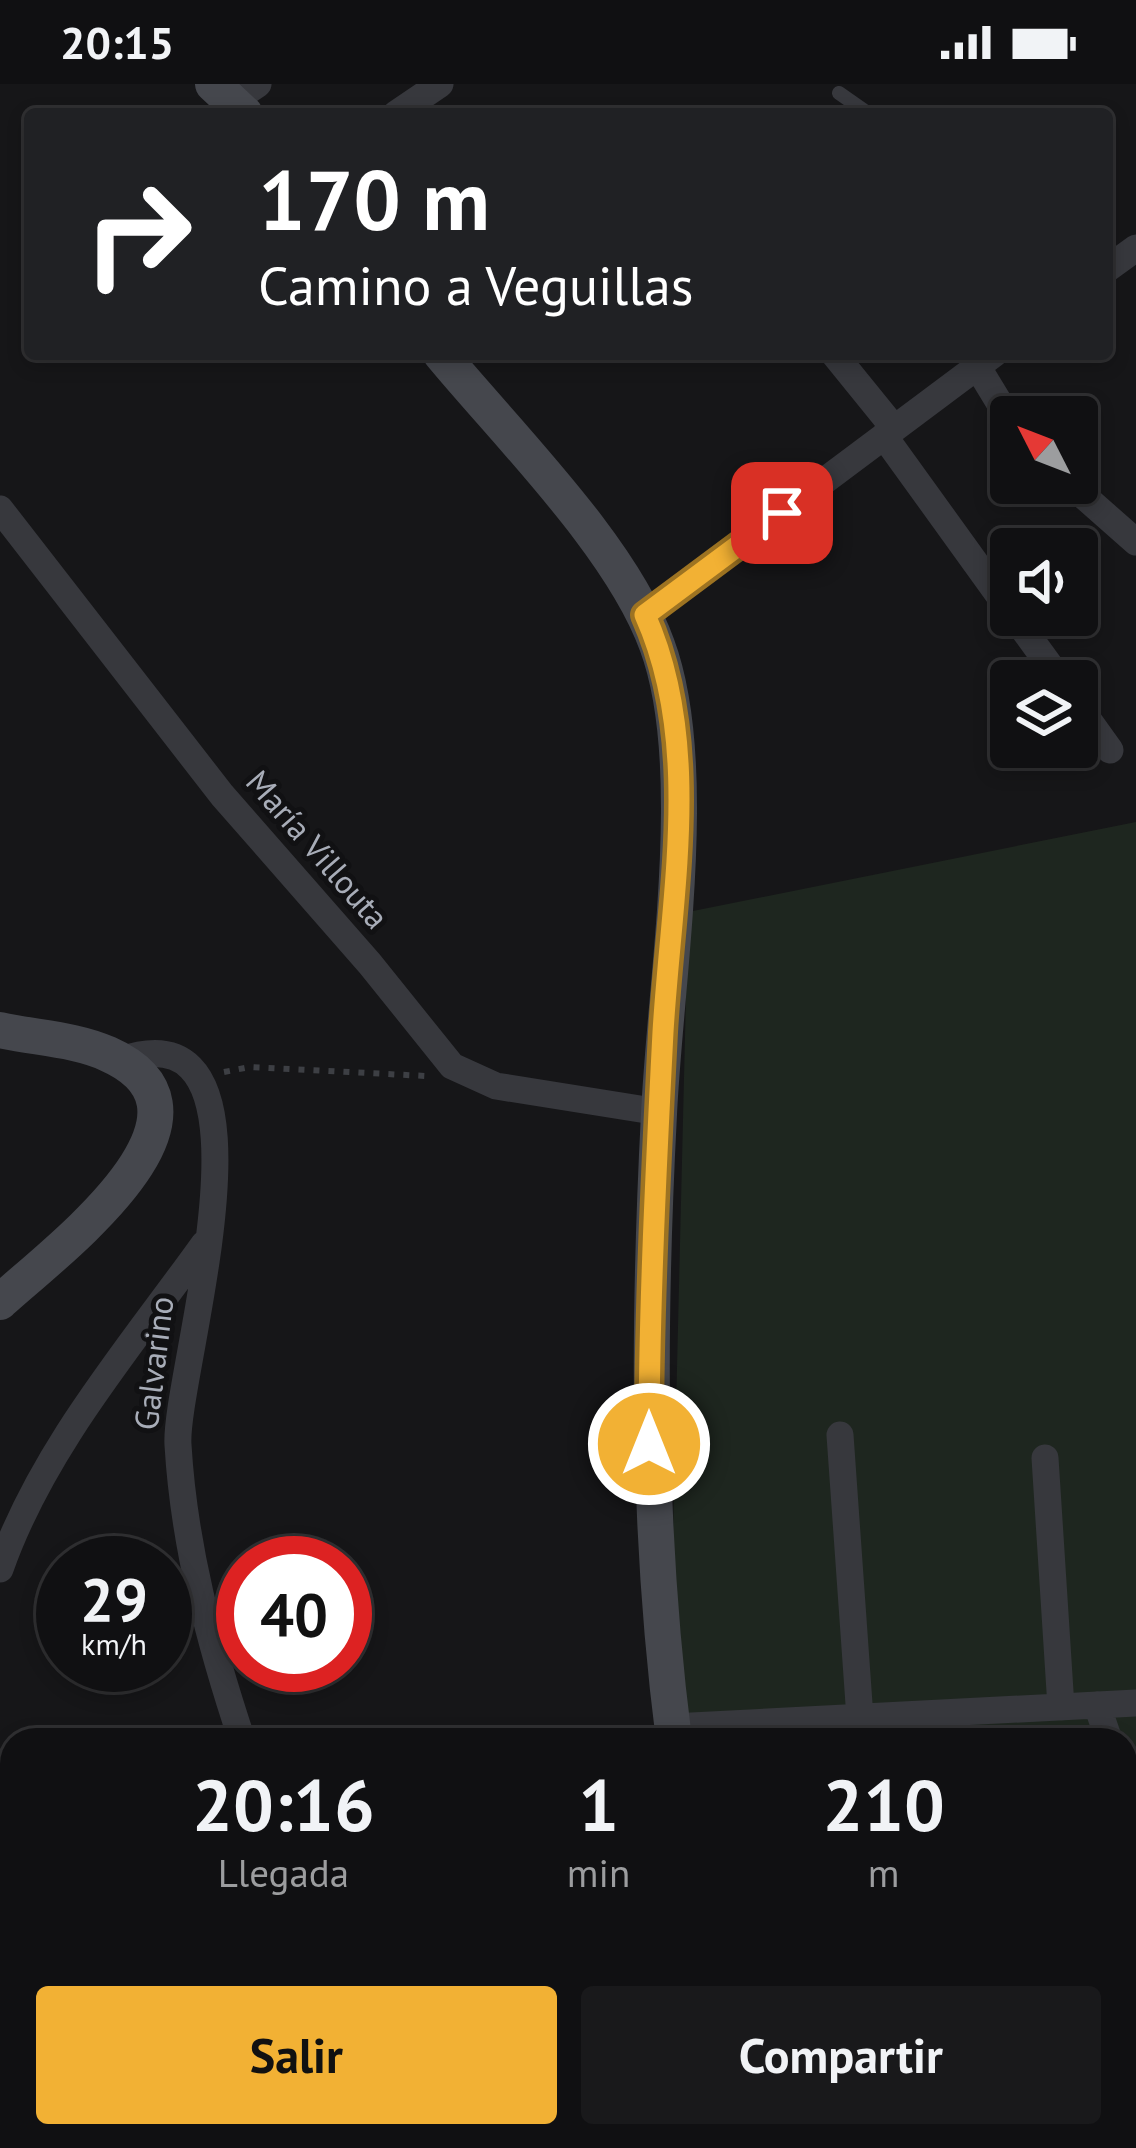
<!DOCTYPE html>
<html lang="es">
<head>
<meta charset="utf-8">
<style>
	body { margin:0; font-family:"PT Sans",sans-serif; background:#19191b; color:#f1f3f6; height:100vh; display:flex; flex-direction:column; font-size:45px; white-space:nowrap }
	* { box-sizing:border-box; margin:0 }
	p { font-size:39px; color:#9c9d9f }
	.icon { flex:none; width:66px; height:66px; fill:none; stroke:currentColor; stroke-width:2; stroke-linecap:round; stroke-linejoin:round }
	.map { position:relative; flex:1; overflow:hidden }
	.side { position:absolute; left:0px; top:1644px; width:1137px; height:420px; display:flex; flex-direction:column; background:#101012; border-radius:36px 36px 0 0; box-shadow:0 6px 18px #0003,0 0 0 3px #303032 }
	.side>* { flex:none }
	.top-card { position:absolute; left:24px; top:24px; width:1089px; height:252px; border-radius:12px; box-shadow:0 6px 18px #0003,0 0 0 3px #303032; background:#202124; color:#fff; overflow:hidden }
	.needle { width:78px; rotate:312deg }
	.buttons { position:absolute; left:990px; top:312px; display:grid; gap:24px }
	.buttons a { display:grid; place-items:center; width:108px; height:108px; border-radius:12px; background:#101012; box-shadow:0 6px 18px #0003,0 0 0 3px #303032; font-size:60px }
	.speed { position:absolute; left:36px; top:1452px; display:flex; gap:24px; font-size:60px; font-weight:700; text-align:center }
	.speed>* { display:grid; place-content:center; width:156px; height:156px; border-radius:50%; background:#101012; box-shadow:0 6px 18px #0003,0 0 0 3px #303032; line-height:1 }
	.speed small { font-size:30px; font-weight:400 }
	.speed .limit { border:18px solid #d22; background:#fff; color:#111 }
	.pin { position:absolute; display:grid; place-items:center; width:102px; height:102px; color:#fff; margin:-51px; border-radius:24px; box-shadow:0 6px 18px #0006 }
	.me { position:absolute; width:132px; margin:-66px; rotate:0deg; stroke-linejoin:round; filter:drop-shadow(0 0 9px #0008) }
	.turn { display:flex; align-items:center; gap:42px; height:252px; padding:0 36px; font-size:54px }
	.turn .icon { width:156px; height:156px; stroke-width:2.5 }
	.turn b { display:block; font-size:84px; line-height:102px }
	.eta { display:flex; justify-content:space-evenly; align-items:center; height:204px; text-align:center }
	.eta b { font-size:72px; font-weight:800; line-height:84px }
	.cta { display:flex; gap:24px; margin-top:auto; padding:24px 36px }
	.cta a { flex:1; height:138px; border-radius:12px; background:#f2b134; color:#111; font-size:48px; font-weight:800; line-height:138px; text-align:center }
	.cta a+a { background:#19191b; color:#f1f3f6 }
	.status { display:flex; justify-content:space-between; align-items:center; height:84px; padding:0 60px; background:#101012; direction:ltr }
	.status svg { height:33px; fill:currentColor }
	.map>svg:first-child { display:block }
	.green { fill:#1e261f }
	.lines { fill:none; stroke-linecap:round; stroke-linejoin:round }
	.path { stroke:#3d3f44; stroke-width:6; stroke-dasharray:6 9; stroke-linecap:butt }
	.lane { stroke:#37383d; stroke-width:14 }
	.street { stroke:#37383d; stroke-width:27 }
	.secondary { stroke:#45474d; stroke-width:36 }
	.route-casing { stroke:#9d7322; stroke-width:30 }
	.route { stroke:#f2b134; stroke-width:21 }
	.labels { text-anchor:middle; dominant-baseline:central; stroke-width:10; stroke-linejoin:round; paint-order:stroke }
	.street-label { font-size:33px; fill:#a8adb8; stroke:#111113 }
</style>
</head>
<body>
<div class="status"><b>20:15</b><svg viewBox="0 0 49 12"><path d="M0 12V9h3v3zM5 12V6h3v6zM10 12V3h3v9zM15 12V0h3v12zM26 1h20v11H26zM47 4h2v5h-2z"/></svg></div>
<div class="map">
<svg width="1136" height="2064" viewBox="0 0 1136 2064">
	<rect width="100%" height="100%" fill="#161618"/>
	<path class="green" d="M1136,738V2064H972L966,2052H1125V1656H687L671,1533L688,828Z
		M771,2052H913L885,2064H774Z"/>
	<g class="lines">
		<path class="path" d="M224,988L250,983L426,992"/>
		<path class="lane" d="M839,9L869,30"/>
		<path class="street" d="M233,17L258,0
			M396,30L440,0
			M1107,185L1136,164
			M834,270L894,344
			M977,282L1011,338
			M884,352L1011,528
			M1069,399L1136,458
			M0,425L222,711L370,880L452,982L496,1002L659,1028
			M645,531L994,270
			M1013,531L1061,597
			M1077,620L1110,666
			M121,976C295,916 173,1293 178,1361C184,1462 210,1560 242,1656
			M840,1351L860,1634L867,1656
			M1045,1374L1061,1623
			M0,1485C42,1365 131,1262 204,1160
			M1097,1621L1109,1656
			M672,1643L1136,1619
			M1125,1704L1136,1736
			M0,1759L12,1800
			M78,2052V2064
			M339,2052L340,2064"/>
		<path class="secondary" d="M213,0L245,30
			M441,270C508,351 622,463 657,561C702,682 665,897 659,1030C648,1241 647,1447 674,1656
			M0,946C35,954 75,955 108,970C243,1030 52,1170 0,1218
			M755,2052L757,2064"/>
	</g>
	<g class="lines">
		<g class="route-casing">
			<path id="route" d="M649,1360C649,1223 656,1085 663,948C671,812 703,660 645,531L782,429"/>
		</g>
		<use href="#route" class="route"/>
	</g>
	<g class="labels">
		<g class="street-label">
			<text transform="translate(318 765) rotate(49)">María Villouta</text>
			<text transform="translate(153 1279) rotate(-83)">Galvarino</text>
		</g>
	</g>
</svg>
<div class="buttons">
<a><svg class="needle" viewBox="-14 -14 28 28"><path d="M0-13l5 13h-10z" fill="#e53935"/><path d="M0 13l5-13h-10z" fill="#9c9d9f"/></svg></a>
<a><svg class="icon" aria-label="sound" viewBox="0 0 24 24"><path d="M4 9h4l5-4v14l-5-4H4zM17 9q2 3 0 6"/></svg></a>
<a><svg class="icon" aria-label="layers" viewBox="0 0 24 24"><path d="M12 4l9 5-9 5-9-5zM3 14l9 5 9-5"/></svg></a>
</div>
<div class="speed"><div>29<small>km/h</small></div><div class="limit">40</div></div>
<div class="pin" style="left:782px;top:429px;background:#d93025"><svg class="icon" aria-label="arrive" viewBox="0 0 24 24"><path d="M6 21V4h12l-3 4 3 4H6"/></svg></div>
<svg class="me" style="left:649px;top:1360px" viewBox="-20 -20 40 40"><circle r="17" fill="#f2b134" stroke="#fff" stroke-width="3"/><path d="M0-11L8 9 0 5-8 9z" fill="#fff"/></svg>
<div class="top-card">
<div class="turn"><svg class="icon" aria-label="right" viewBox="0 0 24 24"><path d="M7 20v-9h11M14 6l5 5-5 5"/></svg><div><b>170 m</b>Camino a Veguillas</div></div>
</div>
<section class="side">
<div class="eta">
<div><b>20:16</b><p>Llegada</p></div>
<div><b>1</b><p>min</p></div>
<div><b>210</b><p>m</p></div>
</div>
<div class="cta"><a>Salir</a><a>Compartir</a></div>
</section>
</div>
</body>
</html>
